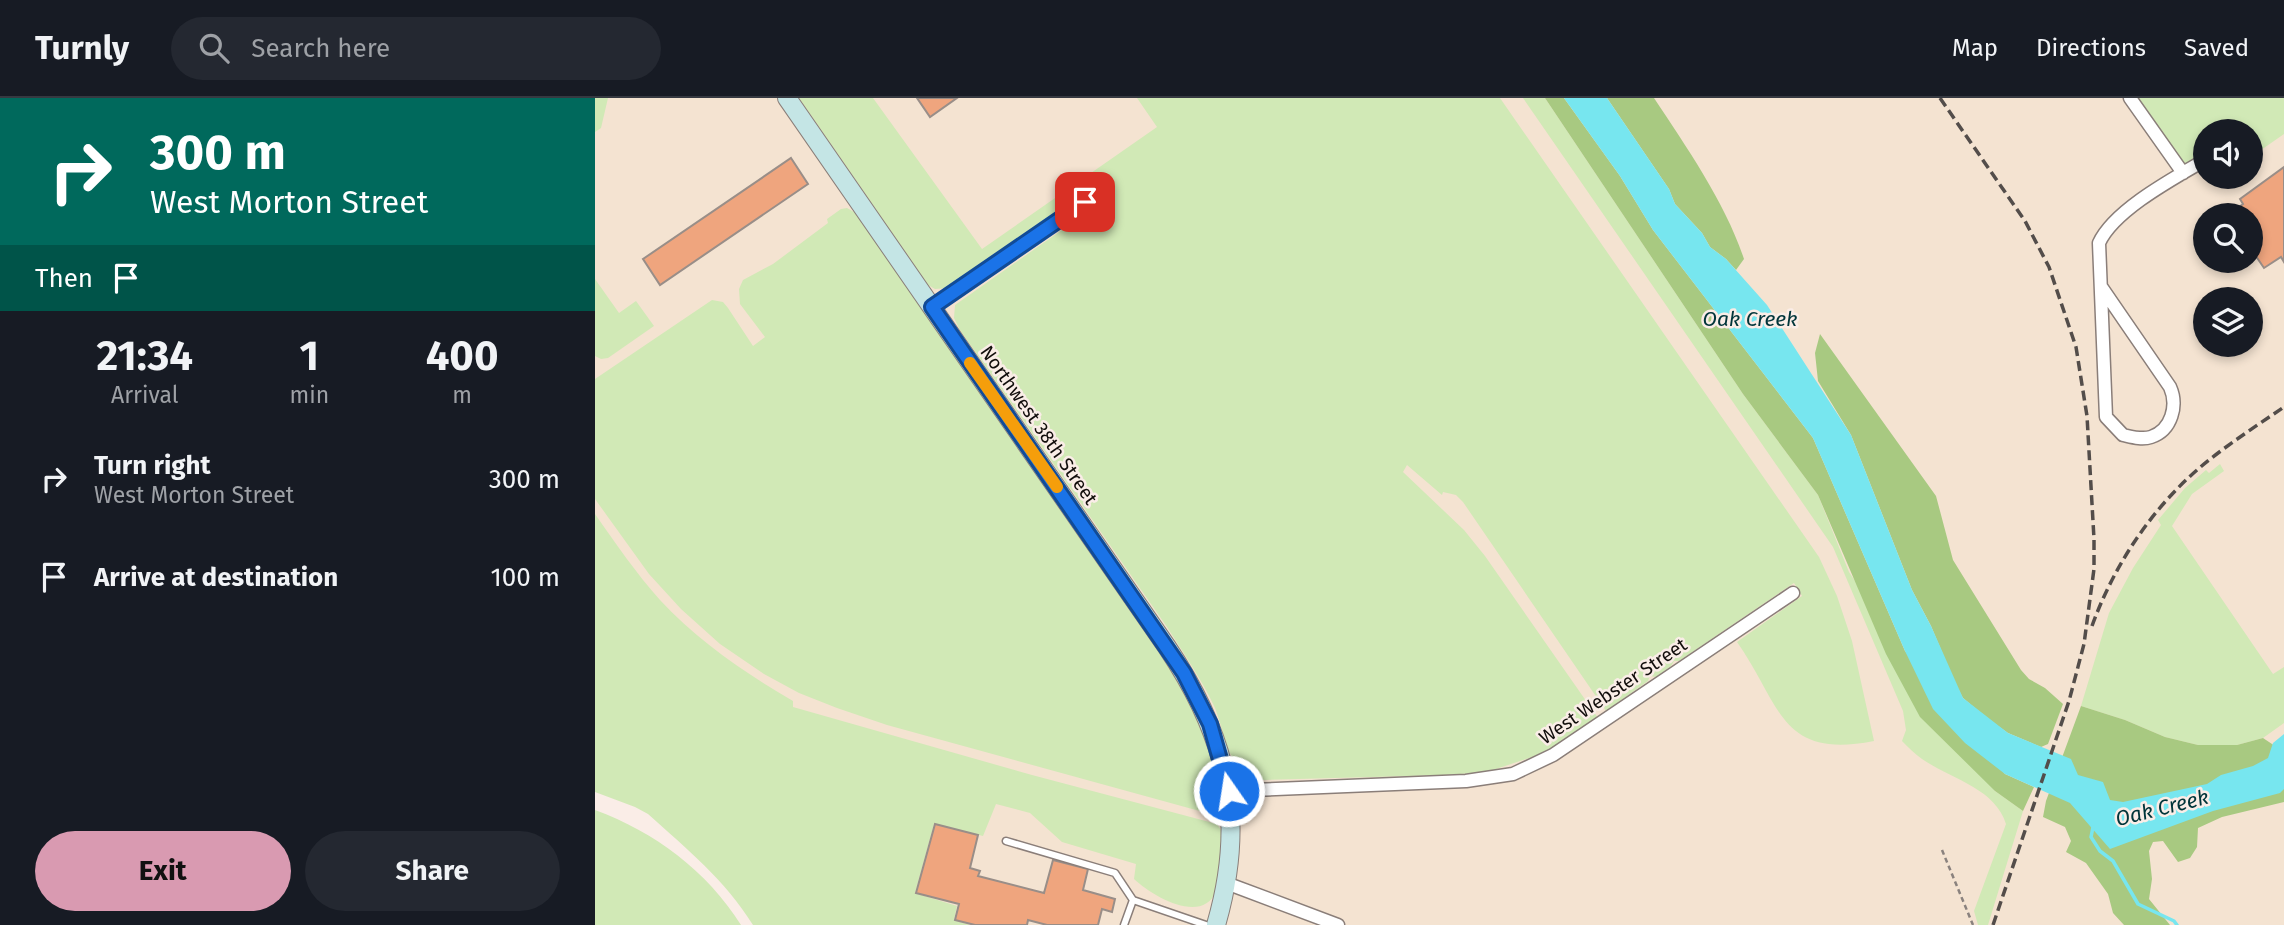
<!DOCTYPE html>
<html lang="en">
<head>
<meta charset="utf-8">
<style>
	body { margin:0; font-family:"Fira Sans",sans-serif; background:#242831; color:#f1f3f6; height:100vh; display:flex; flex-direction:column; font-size:26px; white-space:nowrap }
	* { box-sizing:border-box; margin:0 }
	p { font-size:23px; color:#9ea1a6 }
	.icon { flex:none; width:38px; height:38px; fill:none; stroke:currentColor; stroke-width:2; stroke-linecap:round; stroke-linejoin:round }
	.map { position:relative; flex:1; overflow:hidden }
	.panel { display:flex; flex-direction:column; background:#171b24; width:595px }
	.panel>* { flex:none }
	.banner { background:#00695c; color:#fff; overflow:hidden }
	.tools { position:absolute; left:1598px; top:21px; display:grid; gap:14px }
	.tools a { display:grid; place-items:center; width:70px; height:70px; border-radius:50%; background:#171b24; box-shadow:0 4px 10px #0003; font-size:35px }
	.pin { position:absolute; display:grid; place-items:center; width:60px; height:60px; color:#fff; margin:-30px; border-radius:14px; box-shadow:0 4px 10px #0006 }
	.me { position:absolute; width:77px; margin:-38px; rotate:347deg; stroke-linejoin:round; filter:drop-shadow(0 0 5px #0008) }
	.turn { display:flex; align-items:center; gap:24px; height:147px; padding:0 35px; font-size:32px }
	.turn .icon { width:91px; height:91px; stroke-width:2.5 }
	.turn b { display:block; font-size:49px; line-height:60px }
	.then { display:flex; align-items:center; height:66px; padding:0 35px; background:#0003; gap:14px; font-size:26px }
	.eta { display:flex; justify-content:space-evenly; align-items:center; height:119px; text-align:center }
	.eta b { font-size:42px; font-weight:700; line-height:49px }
	.primary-button { display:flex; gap:14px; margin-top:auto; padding:14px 35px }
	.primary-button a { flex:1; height:80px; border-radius:42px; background:#d99ab1; color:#111; font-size:28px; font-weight:700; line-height:80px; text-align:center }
	.primary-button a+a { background:#242831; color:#f1f3f6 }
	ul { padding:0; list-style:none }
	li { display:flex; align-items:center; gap:21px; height:98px; padding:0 35px }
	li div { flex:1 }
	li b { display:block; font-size:26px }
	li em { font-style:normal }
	header { display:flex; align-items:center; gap:42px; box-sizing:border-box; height:98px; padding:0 35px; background:#171b24; border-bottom:2px solid #363941 }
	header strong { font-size:33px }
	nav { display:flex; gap:38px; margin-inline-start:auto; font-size:24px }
	.search { width:490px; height:63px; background:#242831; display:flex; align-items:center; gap:18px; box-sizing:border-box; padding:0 24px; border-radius:38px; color:#9ea1a6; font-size:26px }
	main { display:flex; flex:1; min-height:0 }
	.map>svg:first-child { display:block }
	.industrial { fill:#f4e3d1; fill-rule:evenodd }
	.green { fill:#d1e9b6 }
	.forest { fill:#a8c981 }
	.water { fill:#77e6ef }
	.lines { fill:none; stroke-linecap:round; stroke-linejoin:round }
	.stream { stroke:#77e6ef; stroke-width:3.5 }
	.building { fill:#efa57e; stroke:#998e88; stroke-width:2 }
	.service-casing { stroke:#8a7e79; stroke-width:9 }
	.minor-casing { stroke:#8a7e79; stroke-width:15 }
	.secondary-casing { stroke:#8a7e79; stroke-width:20 }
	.path { stroke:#8a827e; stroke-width:2.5; stroke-dasharray:5 3.5; stroke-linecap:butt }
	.service { stroke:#fff; stroke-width:6 }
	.minor { stroke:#fff; stroke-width:12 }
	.secondary { stroke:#c4e5e5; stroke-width:18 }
	.rail { stroke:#534d4a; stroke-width:3.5; stroke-dasharray:10 5; stroke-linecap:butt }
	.route-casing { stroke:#114b97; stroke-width:18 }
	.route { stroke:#1a73e8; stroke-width:12 }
	.slow { stroke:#f59e0b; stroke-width:12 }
	.labels { text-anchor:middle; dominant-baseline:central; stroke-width:5; stroke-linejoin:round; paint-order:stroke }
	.street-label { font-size:19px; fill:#110d0b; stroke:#faede7 }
	.water-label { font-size:21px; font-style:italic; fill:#00353a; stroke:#faede7 }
</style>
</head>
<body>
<header>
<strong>Turnly</strong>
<div class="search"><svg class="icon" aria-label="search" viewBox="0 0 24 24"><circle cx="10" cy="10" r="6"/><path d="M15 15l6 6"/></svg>Search here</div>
<nav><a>Map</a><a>Directions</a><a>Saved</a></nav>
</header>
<main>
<section class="panel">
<div class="banner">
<div class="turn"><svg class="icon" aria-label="right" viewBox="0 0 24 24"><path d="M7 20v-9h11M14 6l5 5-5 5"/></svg><div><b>300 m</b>West Morton Street</div></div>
<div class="then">Then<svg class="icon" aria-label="arrive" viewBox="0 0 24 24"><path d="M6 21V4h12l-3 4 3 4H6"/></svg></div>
</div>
<div class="eta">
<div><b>21:34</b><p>Arrival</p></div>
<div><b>1</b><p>min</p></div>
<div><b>400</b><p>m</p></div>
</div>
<ul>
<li><svg class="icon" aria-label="right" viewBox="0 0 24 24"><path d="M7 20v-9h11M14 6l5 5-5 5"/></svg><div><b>Turn right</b><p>West Morton Street</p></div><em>300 m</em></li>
<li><svg class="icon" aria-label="arrive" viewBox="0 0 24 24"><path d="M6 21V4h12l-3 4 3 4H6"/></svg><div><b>Arrive at destination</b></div><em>100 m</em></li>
</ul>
<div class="primary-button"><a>Exit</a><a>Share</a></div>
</section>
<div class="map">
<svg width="1689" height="827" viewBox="0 0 1689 827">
	<rect width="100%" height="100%" fill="#faede7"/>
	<path class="industrial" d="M0,0H1689V827H302L0,565ZM1610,33H1656V79H1610ZM1610,117H1656V163H1610ZM1610,201H1656V247H1610Z"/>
	<path class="green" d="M0,0H13L6,30L0,34Z
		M204,0H278L387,151L562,29L542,0H905L1224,459L1242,498L1257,543L1279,643C1184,662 1186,606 1142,544L1207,498L1199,485L1084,563H1079L1076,568L1061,579L1055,578L1053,583L1011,613L868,404L861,397L848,394L847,397L812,367L808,374L869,432L890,458L1003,620L969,643L943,657L892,674L852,677L670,682C662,681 655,681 649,676C632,661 628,630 620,610C607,582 589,556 572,529L365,232L359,220L360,207L484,120L493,119C498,108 507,102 519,102L510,85L505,86L353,190L340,191L333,187Z
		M928,0H950L1148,296L1223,397L1254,474L1400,693L1428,713L1393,827H1383L1379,813L1411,726C1400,690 1356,681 1327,661C1320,656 1313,649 1307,643L1311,632L1308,613L1238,449Z
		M1535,0H1689V36L1656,59V33H1610V62L1588,75Z
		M252,110L261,115L592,592L620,659L630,720L292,627L242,610L204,595L169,576L125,546L86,511L54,476L0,401V281L117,202L128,204L133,210L158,248L170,239L145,206L144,191L148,182L178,166L233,125L232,121L246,111Z
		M0,181L24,215L41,203L59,228L13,260L6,261L0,258Z
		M1625,366L1629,373L1597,396L1577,428L1678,576L1689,569V625L1668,640L1642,647H1603L1570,639L1530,622L1486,608L1514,515L1538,470L1566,427L1563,422L1590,390L1611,372L1614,375Z
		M0,416C21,446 41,475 65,502C103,543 150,575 198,603V609L437,677L622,726L630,738C627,755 627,776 621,793C608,827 558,799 539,781L541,766L467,744L435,715L401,706L388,738L339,726L320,795L362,808L359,822L375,827H158C130,782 92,751 53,716L40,709L0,694Z
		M0,712C60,734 112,773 146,827H0Z"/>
	<path class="forest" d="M950,0H969L1025,78L1058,132L1218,340L1310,553L1410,676L1439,689L1428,713L1400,693L1325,619L1291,556L1223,397L1148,296Z
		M1012,0H1059C1092,50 1130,104 1149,161L1141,172L1131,161L1115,149L1107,135L1080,106L1074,91Z
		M1225,236L1341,398L1358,462L1426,572L1434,581L1450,590L1468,606L1453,646L1446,649L1413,635L1393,621L1368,600L1360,585L1336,528L1317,492L1256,337L1223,283L1220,255Z
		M1486,608L1530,622L1570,639L1603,647H1642L1668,640L1689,654V704L1627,719L1603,730L1602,749L1595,760L1583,764L1568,743L1558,744L1554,753L1557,781L1554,801L1575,827H1529L1518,815L1513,796L1491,765L1471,754L1476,743L1470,729L1448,719L1451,703Z"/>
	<path class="water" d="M969,0H1012L1074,91L1080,106L1107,135L1115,149L1131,161L1172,207L1256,337L1317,492L1336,528L1368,600L1413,635L1476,661L1483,677L1508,684L1515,702L1528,704L1612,686L1626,677L1658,668L1673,660L1678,645L1689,636V691L1685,695L1618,713L1515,751L1475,705L1410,676L1370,645L1338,611L1310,553L1218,340L1058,132L1025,78Z"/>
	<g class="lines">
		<path class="stream" d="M1498,729L1496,739L1505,753L1518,763L1543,806L1579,823L1582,827"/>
	</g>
	<path class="building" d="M322,0H362L335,19Z
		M196,60L213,86L65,187L48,161Z
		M1689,69V164L1686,159L1669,170L1656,151V117H1633L1648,106L1645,101Z
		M340,726L383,737L375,770L385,773L383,778L449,795L458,762L493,771L488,792L520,801L517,814L507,811L503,827H452L433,822L432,827H380L360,822L364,806L321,795Z"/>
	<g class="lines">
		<g class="service-casing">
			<path id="service" d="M411,743L520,775L538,802L611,827
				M529,827L538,802"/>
		</g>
		<g class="minor-casing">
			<path id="minor" d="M1535,0L1588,75
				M1507,190L1575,289C1583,307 1577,332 1556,339C1547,342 1537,339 1528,337L1511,319L1504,145C1519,112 1579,80 1610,62
				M336,209L511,89
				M634,693L871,683L918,676L958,657L1198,495
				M631,785L743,827"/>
		</g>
		<g class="secondary-casing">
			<path id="secondary" d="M192,0L572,549C633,640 652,721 621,827"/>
		</g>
		<path class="path" d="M1347,752L1378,827"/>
		<use href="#service" class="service"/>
		<use href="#minor" class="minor"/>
		<use href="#secondary" class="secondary"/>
		<path class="rail" d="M1345,0L1430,123L1454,169L1481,249L1492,318L1499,441V471L1489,546L1474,603L1398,827
			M1497,528C1520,464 1561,404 1614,362C1638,343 1664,326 1689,309"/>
	</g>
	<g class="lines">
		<g class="route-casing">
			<path id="route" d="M490,104L337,209L589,575L615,626L634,693"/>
		</g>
		<use href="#route" class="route"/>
		<path class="slow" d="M375,265L462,389"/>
	</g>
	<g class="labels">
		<g class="street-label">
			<text transform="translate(444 327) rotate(55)">Northwest 38th Street</text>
			<text transform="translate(1018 593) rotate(-34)">West Webster Street</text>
		</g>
		<g class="water-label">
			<text x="1155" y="221">Oak Creek</text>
			<text transform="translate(1567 710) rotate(-14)">Oak Creek</text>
		</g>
	</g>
</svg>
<div class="tools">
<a><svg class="icon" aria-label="sound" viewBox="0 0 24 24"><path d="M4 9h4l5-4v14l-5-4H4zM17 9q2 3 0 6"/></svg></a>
<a><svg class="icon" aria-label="search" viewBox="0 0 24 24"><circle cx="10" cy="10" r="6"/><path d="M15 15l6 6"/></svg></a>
<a><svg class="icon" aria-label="layers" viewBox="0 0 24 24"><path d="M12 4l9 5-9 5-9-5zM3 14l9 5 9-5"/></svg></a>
</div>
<div class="pin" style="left:490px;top:104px;background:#d93025"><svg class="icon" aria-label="arrive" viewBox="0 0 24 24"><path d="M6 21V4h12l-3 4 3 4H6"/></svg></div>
<svg class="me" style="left:634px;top:693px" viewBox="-20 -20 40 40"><circle r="17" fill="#1a73e8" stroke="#fff" stroke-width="3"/><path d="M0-11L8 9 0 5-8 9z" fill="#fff"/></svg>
</div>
</main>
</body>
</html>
